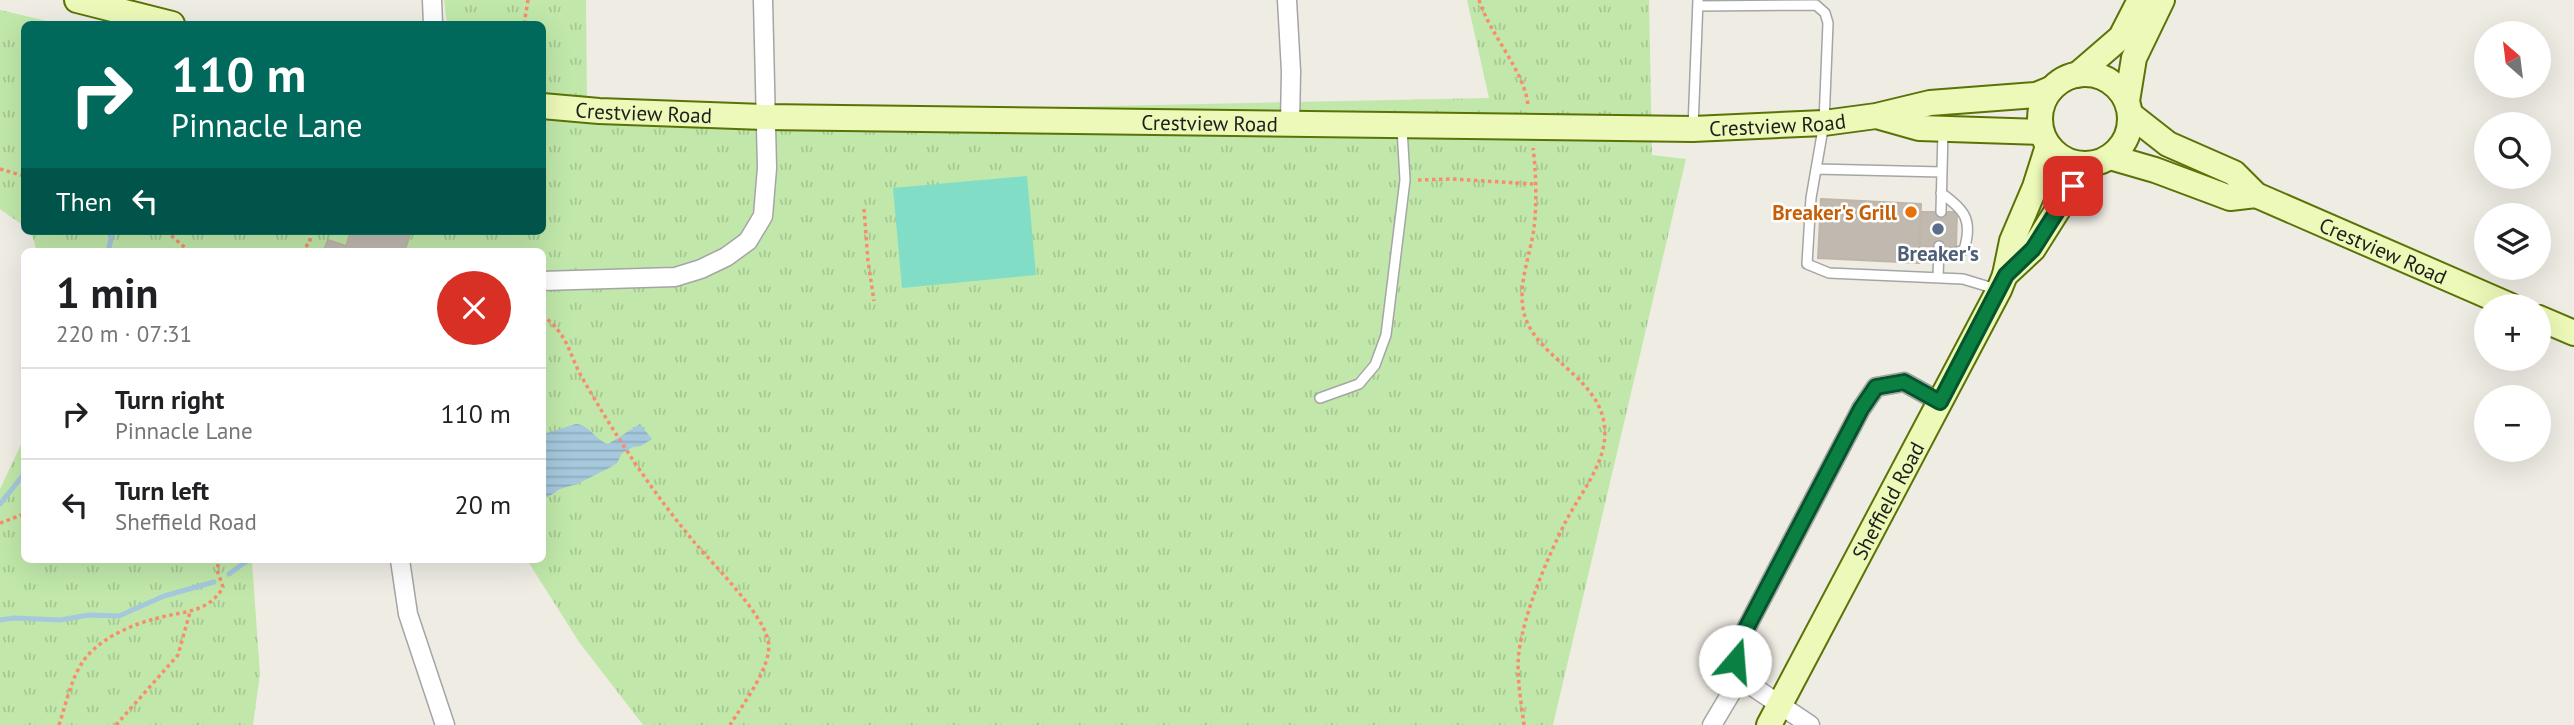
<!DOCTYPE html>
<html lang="en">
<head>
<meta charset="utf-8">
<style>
	body { margin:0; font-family:"PT Sans",sans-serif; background:#f6f6f6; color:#202124; height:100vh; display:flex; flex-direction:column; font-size:26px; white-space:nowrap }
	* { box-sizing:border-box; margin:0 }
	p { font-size:23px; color:#757577 }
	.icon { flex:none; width:38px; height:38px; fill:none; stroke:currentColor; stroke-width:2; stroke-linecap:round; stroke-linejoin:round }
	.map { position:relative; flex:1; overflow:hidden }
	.side { position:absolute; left:21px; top:248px; width:525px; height:315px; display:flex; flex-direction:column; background:#fff; border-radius:10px; box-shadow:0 7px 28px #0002 }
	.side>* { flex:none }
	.banner { position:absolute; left:21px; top:21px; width:525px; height:214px; border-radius:10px; box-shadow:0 7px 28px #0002; background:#00695c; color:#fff; overflow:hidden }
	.needle { width:46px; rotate:332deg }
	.buttons { position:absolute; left:2474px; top:21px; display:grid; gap:14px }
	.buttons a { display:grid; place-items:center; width:77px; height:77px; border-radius:50%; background:#fff; box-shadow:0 7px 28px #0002; font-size:35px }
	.pin { position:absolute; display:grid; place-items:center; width:60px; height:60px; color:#fff; margin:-30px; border-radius:14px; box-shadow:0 4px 10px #0006 }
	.me { position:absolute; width:77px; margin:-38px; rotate:18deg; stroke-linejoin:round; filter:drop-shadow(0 0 5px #0008) }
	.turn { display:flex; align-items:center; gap:24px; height:147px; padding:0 35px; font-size:32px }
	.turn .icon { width:91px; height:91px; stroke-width:2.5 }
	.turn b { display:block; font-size:49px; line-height:60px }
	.then { display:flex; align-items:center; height:66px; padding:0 35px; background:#0003; gap:14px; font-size:26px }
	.round { display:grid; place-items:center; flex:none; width:74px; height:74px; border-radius:37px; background:#f6f6f6 }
	.summary { display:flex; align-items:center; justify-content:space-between; height:119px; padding:0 35px }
	h1 { font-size:42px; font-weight:800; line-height:52px }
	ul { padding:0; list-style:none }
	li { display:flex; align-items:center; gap:21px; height:91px; padding:0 35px; border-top:2px solid #e0e0e0 }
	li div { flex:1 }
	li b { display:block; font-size:26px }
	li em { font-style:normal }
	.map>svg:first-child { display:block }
	.grass { fill:url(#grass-tufts) }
	.pitch { fill:#82ddc6 }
	.water { fill:url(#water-rules) }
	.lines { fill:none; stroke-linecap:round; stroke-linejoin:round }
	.stream { stroke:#a5c8dc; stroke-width:5 }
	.building { fill:#bfb9b0; stroke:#c0b5a6; stroke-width:2 }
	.lane-casing { stroke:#a5a5a5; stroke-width:12 }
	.street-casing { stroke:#a5a5a5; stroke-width:21 }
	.secondary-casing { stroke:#5a7306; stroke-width:28 }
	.path { stroke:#f88c6c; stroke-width:3.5; stroke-dasharray:3.5 3.5; stroke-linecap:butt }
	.lane { stroke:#fff; stroke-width:9 }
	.street { stroke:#fff; stroke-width:18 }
	.secondary { stroke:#edf9b8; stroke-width:24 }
	.route-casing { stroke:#07532c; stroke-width:18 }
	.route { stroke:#0b8043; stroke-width:12 }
	.food-dot { fill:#e8710a; stroke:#fff; stroke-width:2.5 }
	.service-dot { fill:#5c6f8a; stroke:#fff; stroke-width:2.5 }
	.labels { text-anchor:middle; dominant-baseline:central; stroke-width:5; stroke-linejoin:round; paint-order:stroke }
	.street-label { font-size:21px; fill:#1e1e1e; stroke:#fff }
	.food-label { font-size:21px; font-weight:bold; fill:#c56008; stroke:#fff; text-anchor:end }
	.service-label { font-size:21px; font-weight:bold; fill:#4e5e75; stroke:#fff }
</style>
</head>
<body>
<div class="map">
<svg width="2574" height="725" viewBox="0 0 2574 725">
	<defs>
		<pattern id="grass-tufts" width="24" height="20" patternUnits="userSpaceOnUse" patternTransform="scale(1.75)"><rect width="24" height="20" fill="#c1e8aa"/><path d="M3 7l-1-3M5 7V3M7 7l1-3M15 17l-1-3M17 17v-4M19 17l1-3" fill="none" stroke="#a5c792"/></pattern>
		<pattern id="water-rules" width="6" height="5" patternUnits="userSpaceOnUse" patternTransform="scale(1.75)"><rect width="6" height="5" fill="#a5c8dc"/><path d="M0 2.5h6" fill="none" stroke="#8eabbc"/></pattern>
	</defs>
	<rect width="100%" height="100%" fill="#efece4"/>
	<path class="grass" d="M444,0H586L587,100L967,109L1489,98L1467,0H1649L1652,155L1686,159L1553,725H643L579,642L527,560H542V252H37L31,231H542V24H447Z
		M0,10L60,24H24V226L0,209Z
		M24,438V560H259L252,562L260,674L253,725H0V489Z"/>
	<path class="pitch" d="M1027,176L1036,275L902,288L893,188Z"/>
	<path class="water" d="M576,424C590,425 595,440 608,444L640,424L652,439L641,446L633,447L622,453L617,463L611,467L577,484L560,489L548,497H543V434Z"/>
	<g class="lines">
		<path class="stream" d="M108,252L113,231
			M0,504L24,474
			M229,574L248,560
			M0,620L14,618L60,620L89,615L119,616L164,596L214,582"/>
	</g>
	<path class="building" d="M1821,199L1921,204L1919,263L1818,258Z
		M1921,212H1957L1956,247L1919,246Z
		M351,231H397L410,235L404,252H323L328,240L346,246Z"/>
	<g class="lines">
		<g class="lane-casing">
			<path id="lane" d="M1698,6L1816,5L1825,13L1828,23L1824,123L1811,198L1807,264L1829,273L1963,279L1996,289
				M1693,128L1698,0
				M1816,169L1942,172
				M1941,212L1943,130
				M1938,258L1964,250C1973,220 1965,210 1941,193
				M1938,278L1939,246
				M1320,398L1359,384L1375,365L1386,335L1405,180L1402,128"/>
		</g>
		<g class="street-casing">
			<path id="street" d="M432,0L433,24
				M1287,0L1291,71L1290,124
				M542,281L675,277L701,269L726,257L748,241L763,216L767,168L763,0
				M400,560L408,614L445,725
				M1712,725L1740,678
				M1810,725L1740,678L1735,661L1737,646L1861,409L1876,387L1904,382L1940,402"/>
		</g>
		<g class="secondary-casing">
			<g id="secondary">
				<path d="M77,0L172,24"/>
				<circle cx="2085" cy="119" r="45"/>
				<path d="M2077,75L2121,37L2140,0"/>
				<path d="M2127,101L2134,58L2162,0"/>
				<path id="s1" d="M542,106L599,111L765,117L1693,129L1824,123L1876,116L1930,103L2036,95L2051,89"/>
				<path id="s2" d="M2131,115L2168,144L2234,173L2256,195L2511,306"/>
				<path d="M1880,117L1919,128L2041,132"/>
				<path d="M2110,157L2155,170L2230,198L2256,195"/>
				<path d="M2005,275L2033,249L2086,165"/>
				<path d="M2539,318L2574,333"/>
				<path id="s3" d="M1769,725L1999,290L2005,275L2012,241L2035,187L2048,146"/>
			</g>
		</g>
		<path class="path" d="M1479,0C1490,35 1524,70 1528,105
			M524,24L528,0
			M0,169L24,176
			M1418,180L1452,179L1534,184
			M864,209L868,261L874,301
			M166,231L190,252
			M301,252L310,242V231
			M542,315C570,336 568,354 584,381C617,438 653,493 695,543C714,565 762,613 768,640C774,664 743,704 730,725
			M0,523L24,514
			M59,725C66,704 71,678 84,660C100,638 133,624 158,618C183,611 209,613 223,587L217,570L219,560
			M116,725L178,655L190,612
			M1524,725C1521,701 1516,675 1519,651C1525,611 1546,561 1564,525C1576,500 1596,477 1603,449C1617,385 1547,367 1527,322C1514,292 1530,258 1534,228C1537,206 1536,169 1533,148"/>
		<use href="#lane" class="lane"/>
		<use href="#street" class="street"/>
		<use href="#secondary" class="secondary"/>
	</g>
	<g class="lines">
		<g class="route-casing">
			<path id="route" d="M1735,661L1737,646L1861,409L1876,387L1904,382L1940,402L2006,275L2033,249L2073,186"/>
		</g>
		<use href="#route" class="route"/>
	</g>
	<circle class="food-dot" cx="1911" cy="212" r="7"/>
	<circle class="service-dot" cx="1938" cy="229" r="7"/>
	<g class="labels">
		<g class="street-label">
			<text stroke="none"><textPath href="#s1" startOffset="102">Crestview Road</textPath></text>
			<text stroke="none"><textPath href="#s1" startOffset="668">Crestview Road</textPath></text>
			<text stroke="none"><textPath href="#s1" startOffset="1236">Crestview Road</textPath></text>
			<text stroke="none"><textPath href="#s2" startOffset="289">Crestview Road</textPath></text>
			<text stroke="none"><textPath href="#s3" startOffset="254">Sheffield Road</textPath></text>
		</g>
		<g class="food-label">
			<text x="1897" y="212">Breaker's Grill</text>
		</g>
		<g class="service-label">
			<text x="1938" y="253">Breaker's</text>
		</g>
	</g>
</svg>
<div class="buttons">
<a><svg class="needle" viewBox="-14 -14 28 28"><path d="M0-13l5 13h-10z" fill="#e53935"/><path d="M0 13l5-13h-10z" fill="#757577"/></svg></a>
<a><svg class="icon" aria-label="search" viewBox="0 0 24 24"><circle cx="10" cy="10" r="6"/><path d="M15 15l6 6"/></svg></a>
<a><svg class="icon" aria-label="layers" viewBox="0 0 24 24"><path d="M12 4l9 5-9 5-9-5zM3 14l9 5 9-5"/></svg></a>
<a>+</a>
<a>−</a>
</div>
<div class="pin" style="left:2073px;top:186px;background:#d93025"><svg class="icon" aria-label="arrive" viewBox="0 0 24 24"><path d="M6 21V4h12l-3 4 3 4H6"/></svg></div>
<svg class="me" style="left:1735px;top:661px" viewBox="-20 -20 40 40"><circle r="19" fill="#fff"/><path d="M0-13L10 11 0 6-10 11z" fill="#0b8043"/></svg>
<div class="banner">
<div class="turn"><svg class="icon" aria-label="right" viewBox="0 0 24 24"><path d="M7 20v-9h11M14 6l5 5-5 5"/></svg><div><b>110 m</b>Pinnacle Lane</div></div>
<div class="then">Then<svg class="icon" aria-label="left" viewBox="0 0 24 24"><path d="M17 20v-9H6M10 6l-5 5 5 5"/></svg></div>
</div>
<section class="side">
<div class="summary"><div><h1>1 min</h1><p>220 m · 07:31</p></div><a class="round" style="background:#d93025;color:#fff"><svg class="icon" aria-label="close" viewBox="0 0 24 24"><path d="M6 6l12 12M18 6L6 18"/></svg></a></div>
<ul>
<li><svg class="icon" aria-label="right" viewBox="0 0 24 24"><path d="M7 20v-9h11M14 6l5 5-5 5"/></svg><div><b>Turn right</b><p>Pinnacle Lane</p></div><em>110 m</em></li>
<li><svg class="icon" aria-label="left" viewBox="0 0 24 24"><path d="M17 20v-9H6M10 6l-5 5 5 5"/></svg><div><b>Turn left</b><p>Sheffield Road</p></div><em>20 m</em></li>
</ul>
</section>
</div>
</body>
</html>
